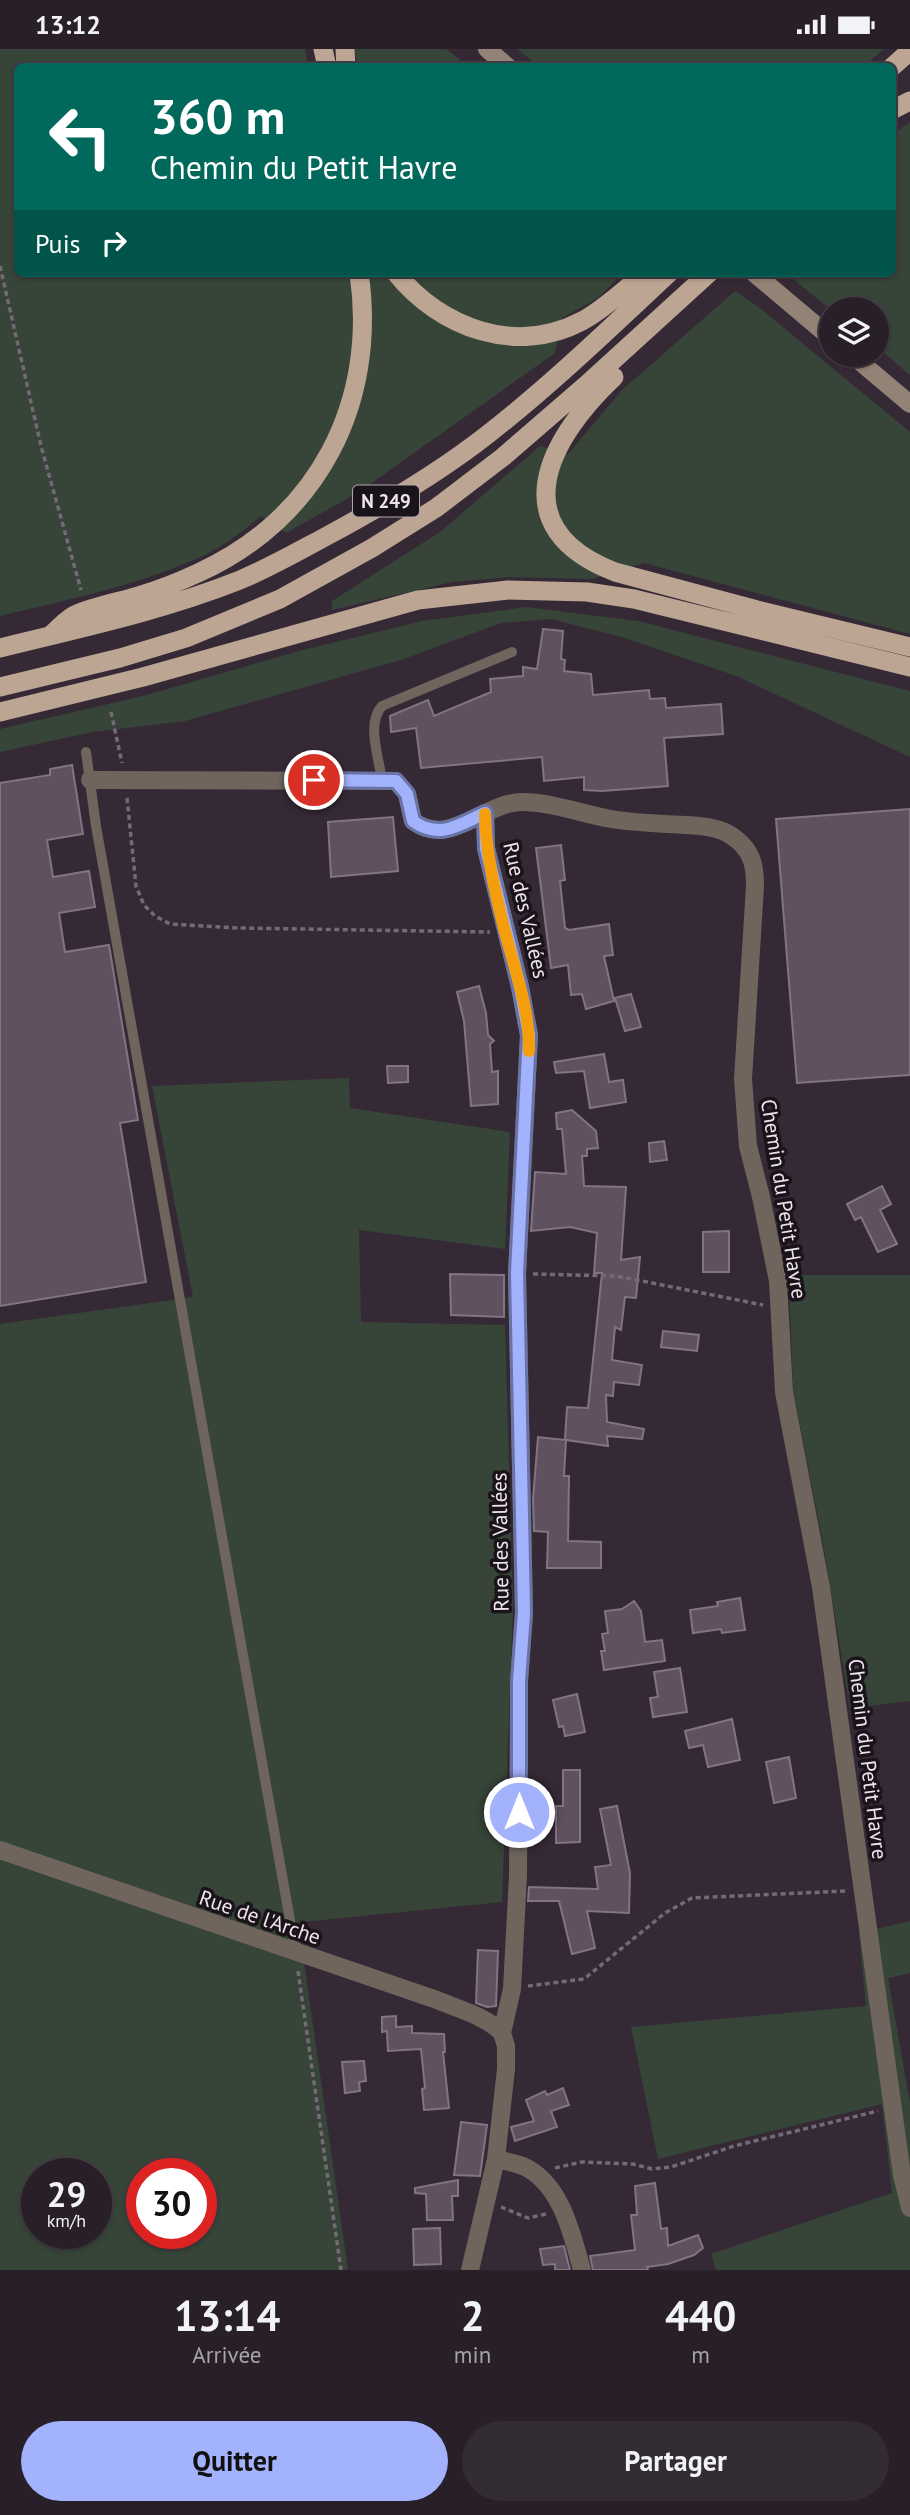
<!DOCTYPE html>
<html lang="fr">
<head>
<meta charset="utf-8">
<style>
	body { margin:0; font-family:"PT Sans",sans-serif; background:#342c34; color:#f1f3f6; height:100vh; display:flex; flex-direction:column; font-size:26px; white-space:nowrap }
	* { box-sizing:border-box; margin:0 }
	p { font-size:23px; color:#a5a2a8 }
	.icon { flex:none; width:38px; height:38px; fill:none; stroke:currentColor; stroke-width:2; stroke-linecap:round; stroke-linejoin:round }
	.map { position:relative; height:2221px; overflow:hidden }
	.drawer { display:flex; flex-direction:column; background:#281f28; flex:1 }
	.drawer>* { flex:none }
	.banner { position:absolute; left:14px; top:14px; width:882px; height:214px; border-radius:10px; box-shadow:0 2px 5px #0004,0 0 0 2px #443d45; background:#00695c; color:#fff; overflow:hidden }
	.fabs { position:absolute; left:819px; top:248px; display:grid; gap:14px }
	.fabs a { display:grid; place-items:center; width:70px; height:70px; border-radius:50%; background:#281f28; box-shadow:0 2px 5px #0004,0 0 0 2px #443d45; font-size:35px }
	.speed { position:absolute; left:21px; top:2109px; display:flex; gap:14px; font-size:35px; font-weight:700; text-align:center }
	.speed>* { display:grid; place-content:center; width:91px; height:91px; border-radius:50%; background:#281f28; box-shadow:0 2px 5px #0004,0 0 0 2px #443d45; line-height:1 }
	.speed small { font-size:18px; font-weight:400 }
	.speed .limit { border:10px solid #d22; background:#fff; color:#111 }
	.pin { position:absolute; display:grid; place-items:center; width:60px; height:60px; color:#fff; margin:-30px; border:4px solid #fff; border-radius:50%; box-shadow:0 2px 7px #0007 }
	.me { position:absolute; width:77px; margin:-38px; rotate:0deg; stroke-linejoin:round; filter:drop-shadow(0 0 5px #0008) }
	.turn { display:flex; align-items:center; gap:24px; height:147px; padding:0 21px; font-size:32px }
	.turn .icon { width:91px; height:91px; stroke-width:2.5 }
	.turn b { display:block; font-size:49px; line-height:60px }
	.then { display:flex; align-items:center; height:66px; padding:0 21px; background:#0003; gap:14px; font-size:26px }
	.eta { display:flex; justify-content:space-evenly; align-items:center; height:119px; text-align:center }
	.eta b { font-size:42px; font-weight:700; line-height:49px }
	.button { display:flex; gap:14px; margin-top:auto; padding:14px 21px }
	.button a { flex:1; height:80px; border-radius:42px; background:#a3b2fd; color:#111; font-size:28px; font-weight:700; line-height:80px; text-align:center }
	.button a+a { background:#342c34; color:#f1f3f6 }
	.status { display:flex; justify-content:space-between; align-items:center; height:49px; padding:0 35px; background:#281f28; direction:ltr }
	.status svg { height:19px; fill:currentColor }
	.map>svg:first-child { display:block }
	.green { fill:#364538; fill-rule:evenodd }
	.building { fill:#5f515f; stroke:#837483; stroke-width:2 }
	.lines { fill:none; stroke-linecap:round; stroke-linejoin:round }
	.path { stroke:#746975; stroke-width:3.5; stroke-dasharray:5 3.5; stroke-linecap:butt }
	.service { stroke:#6f655d; stroke-width:10 }
	.minor { stroke:#6f655d; stroke-width:18 }
	.secondary { stroke:#938376; stroke-width:18 }
	.trunk { stroke:#bca693; stroke-width:19 }
	.route-casing { stroke:#6a74a4; stroke-width:18 }
	.route { stroke:#a3b2fd; stroke-width:12 }
	.slow { stroke:#f59e0b; stroke-width:12 }
	.labels { text-anchor:middle; dominant-baseline:central; stroke-width:7; stroke-linejoin:round; paint-order:stroke }
	.shield { fill:#1a141a; stroke:#aea6ae; stroke-width:2 }
	.shield-label { font-size:19px; font-weight:bold; fill:#ede4ed }
	.street-label { font-size:21px; fill:#ede4ed; stroke:#1a141a }
</style>
</head>
<body>
<div class="status"><b>13:12</b><svg viewBox="0 0 49 12"><path d="M0 12V9h3v3zM5 12V6h3v6zM10 12V3h3v9zM15 12V0h3v12zM26 1h20v11H26zM47 4h2v5h-2z"/></svg></div>
<div class="map">
<svg width="910" height="2221" viewBox="0 0 910 2221">
	<rect width="100%" height="100%" fill="#352936"/>
	<path class="green" d="M0,0H305L308,17L18,18V224H623L598,249L562,269L555,304L359,443L286,484L261,467C242,483 221,499 198,509C135,537 67,551 0,567Z
		M354,0H446L468,17H358Z
		M517,0H884L863,18L539,17Z
		M910,73V326L877,298V261H831L792,229L793,224H892L893,85Z
		M735,242L760,259L910,383V585L644,514L592,530L511,528L452,533L332,561V552L440,483L540,397L568,405L622,341Z
		M526,558L638,572L910,642V708L736,627L625,589L551,570L501,574L404,610L185,672L93,683L0,703V680L143,647L299,602L422,572Z
		M349,1029L350,1059L510,1083L505,1200L359,1181L361,1273L505,1276L513,1556L502,1853L302,1873L301,1892L348,2221H0V1275L193,1248L152,1037ZM37,2124H96V2184H37ZM142,2124H201V2184H142Z
		M789,1226H910V1652L850,1659L825,1505L793,1341Z
		M910,1872V1924L888,1929L910,2054V2221H716L711,2205L892,2144L882,2055L658,2110L631,1978L866,1957L859,1884Z"/>
	<path class="building" d="M543,580L563,582L561,610L565,611L564,622L591,625L593,646L649,641L650,650L665,649L666,659L721,655L723,685L664,689L668,737L602,742L584,741V728L544,732L542,708L421,719L416,679L391,683L390,667L428,651L434,667L491,643L490,630L523,627V618L537,620Z
		M72,716L83,785L47,791L53,828L89,822L95,858L59,864L65,903L109,896L138,1071L120,1074L146,1233L0,1257V734L50,726V720Z
		M910,760V1026L797,1034L776,770Z
		M393,768L398,822L331,828L328,773Z
		M561,796L565,831L560,832L565,879L569,881L609,875L613,906L604,907L614,952L586,960L582,945L571,946L568,916L551,919L536,799Z
		M479,937L486,964L488,986L494,992L490,995L492,1023L498,1022V1055L471,1057L464,972L457,943Z
		M631,945L641,978L625,982L615,949Z
		M604,1005L609,1033L623,1031L626,1053L590,1059L584,1022L556,1024L554,1013Z
		M387,1017H408V1033L388,1034Z
		M572,1061L596,1082L598,1099L587,1100V1107H582L584,1137L626,1138L621,1211L640,1208L636,1249L625,1248L621,1281L615,1278L612,1311L642,1316L639,1336L614,1333L613,1347L606,1346L607,1373L644,1380L642,1390L607,1387L608,1397L566,1391L564,1427H569L568,1492L601,1493V1519H547L548,1483L534,1482L533,1450L538,1388L565,1391L567,1358L588,1359L602,1224H594L597,1184L570,1178L531,1182L535,1123L566,1125L562,1080H557L556,1064Z
		M664,1092L667,1111L650,1113L649,1094Z
		M882,1137L891,1155L880,1161L897,1195L878,1203L861,1168L855,1171L847,1155Z
		M729,1182V1223H703V1183Z
		M450,1225L504,1226V1268L451,1266Z
		M663,1282L699,1286L697,1302L661,1298Z
		M740,1549L745,1581L722,1584L721,1580L693,1584L690,1561L718,1557L717,1553Z
		M634,1552L641,1562L645,1593L662,1591L665,1612L604,1621L601,1602H605L602,1585L608,1584L605,1562L622,1560Z
		M680,1619L687,1663L653,1668L650,1649L658,1648L654,1623Z
		M577,1645L585,1683L565,1687L563,1677L559,1678L553,1651Z
		M732,1670L740,1711L708,1718L703,1696L689,1699L685,1682Z
		M789,1708L796,1749L774,1754L766,1713Z
		M563,1721H580V1793L556,1794V1757H563Z
		M617,1757L630,1824L629,1864L587,1862L595,1899L572,1905L559,1852H528L529,1838L598,1840L595,1818L611,1816L600,1760Z
		M478,1901L498,1902L496,1957L487,1958L476,1954Z
		M396,1967V1978L412,1977V1984L444,1985L445,2003H443L449,2059L424,2061L422,2040L425,2039L421,2000L388,2002L387,1982L382,1983V1968Z
		M364,2012L366,2032L359,2033L360,2042L345,2044L342,2013Z
		M563,2039L569,2056L551,2062L557,2078L515,2092L511,2078L534,2072L526,2051L545,2042L547,2046Z
		M461,2073L487,2076L480,2127L454,2126Z
		M458,2131V2147H452L453,2171H427L426,2145L415,2144V2139Z
		M655,2134L661,2180L667,2179L668,2197L698,2186L703,2199L694,2206L668,2215L647,2218L648,2221H593L590,2207L635,2201L631,2166H637L635,2137Z
		M440,2179L441,2215L414,2216L413,2180Z
		M564,2197L570,2221H555V2215L543,2216L540,2200Z"/>
	<g class="lines">
		<path class="path" d="M0,217L41,397L81,541
			M111,663L122,714
			M127,749L136,837L144,856L155,867L170,875L238,879L490,883
			M533,1225L617,1227L763,1256
			M298,1922L341,2221
			M528,1937L584,1930L665,1864L692,1849L845,1842
			M555,2119L582,2113L633,2115L652,2120L671,2118L734,2097L878,2062
			M501,2158L528,2169L546,2165"/>
		<path class="service" d="M86,703L96,777L296,1905
			M382,731C379,710 366,674 382,657L512,603"/>
		<path class="minor" d="M90,731L396,732L407,745L413,772C450,800 484,753 522,753C552,753 582,765 611,770C636,774 661,775 686,776C701,777 719,778 732,787C752,801 755,815 755,837L743,1030L748,1097L761,1148L778,1232L784,1343L821,1538L902,2126L910,2159
			M0,1801L437,1951C458,1960 486,1967 502,1984
			M496,2110C505,2112 515,2114 523,2117C561,2134 572,2185 582,2221
			M470,2221L496,2110L506,2020V1997L502,1984L512,1940L518,1827L519,1632L524,1564L517,1225L529,986L520,938L486,799L485,764"/>
		<path class="secondary" d="M487,0L508,18
			M754,224L831,289
			M852,306L910,355"/>
		<path class="trunk" d="M323,0L327,18
			M345,0L346,18
			M892,18L910,2
			M892,61L910,52
			M396,224C440,279 516,307 582,272C605,260 625,239 646,224
			M614,328C548,390 501,479 615,523L757,561L910,598
			M52,585C60,578 68,568 77,565C96,557 118,553 138,547C158,541 179,533 198,524C318,470 378,353 359,224
			M0,599C81,579 162,562 240,531C269,519 297,503 325,488C381,458 437,425 487,386C551,336 610,279 669,224
			M0,638L120,609L186,589L280,550L372,499L436,459L503,408L585,337L709,224
			M0,663L143,628L418,551L508,541L587,543L634,550L910,618"/>
	</g>
	<g class="lines">
		<g class="route-casing">
			<path id="route" d="M314,731L396,732L407,745L413,772C439,791 459,776 485,764L486,799L520,938L529,986L517,1224L524,1564L519,1632V1763"/>
		</g>
		<use href="#route" class="route"/>
		<path class="slow" d="M485,765C486,807 496,847 506,887C516,924 530,963 529,1002"/>
	</g>
	<g class="labels">
		<rect class="shield" x="353" y="436.5" width="66" height="31" rx="5"/>
		<g class="shield-label">
			<text x="386" y="452">N 249</text>
		</g>
		<g class="street-label">
			<text transform="translate(526 861) rotate(77)">Rue des Vallées</text>
			<text transform="translate(784 1150) rotate(81)">Chemin du Petit Havre</text>
			<text transform="translate(500 1493) rotate(-91)">Rue des Vallées</text>
			<text transform="translate(868 1710) rotate(83)">Chemin du Petit Havre</text>
			<text transform="translate(260 1868) rotate(19)">Rue de l'Arche</text>
		</g>
	</g>
</svg>
<div class="fabs">
<a><svg class="icon" aria-label="layers" viewBox="0 0 24 24"><path d="M12 4l9 5-9 5-9-5zM3 14l9 5 9-5"/></svg></a>
</div>
<div class="speed"><div>29<small>km/h</small></div><div class="limit">30</div></div>
<div class="pin" style="left:314px;top:731px;background:#d93025"><svg class="icon" aria-label="arrive" viewBox="0 0 24 24"><path d="M6 21V4h12l-3 4 3 4H6"/></svg></div>
<svg class="me" style="left:519px;top:1763px" viewBox="-20 -20 40 40"><circle r="17" fill="#a3b2fd" stroke="#fff" stroke-width="3"/><path d="M0-11L8 9 0 5-8 9z" fill="#fff"/></svg>
<div class="banner">
<div class="turn"><svg class="icon" aria-label="left" viewBox="0 0 24 24"><path d="M17 20v-9H6M10 6l-5 5 5 5"/></svg><div><b>360 m</b>Chemin du Petit Havre</div></div>
<div class="then">Puis<svg class="icon" aria-label="right" viewBox="0 0 24 24"><path d="M7 20v-9h11M14 6l5 5-5 5"/></svg></div>
</div>
</div>
<section class="drawer">
<div class="eta">
<div><b>13:14</b><p>Arrivée</p></div>
<div><b>2</b><p>min</p></div>
<div><b>440</b><p>m</p></div>
</div>
<div class="button"><a>Quitter</a><a>Partager</a></div>
</section>
</body>
</html>
